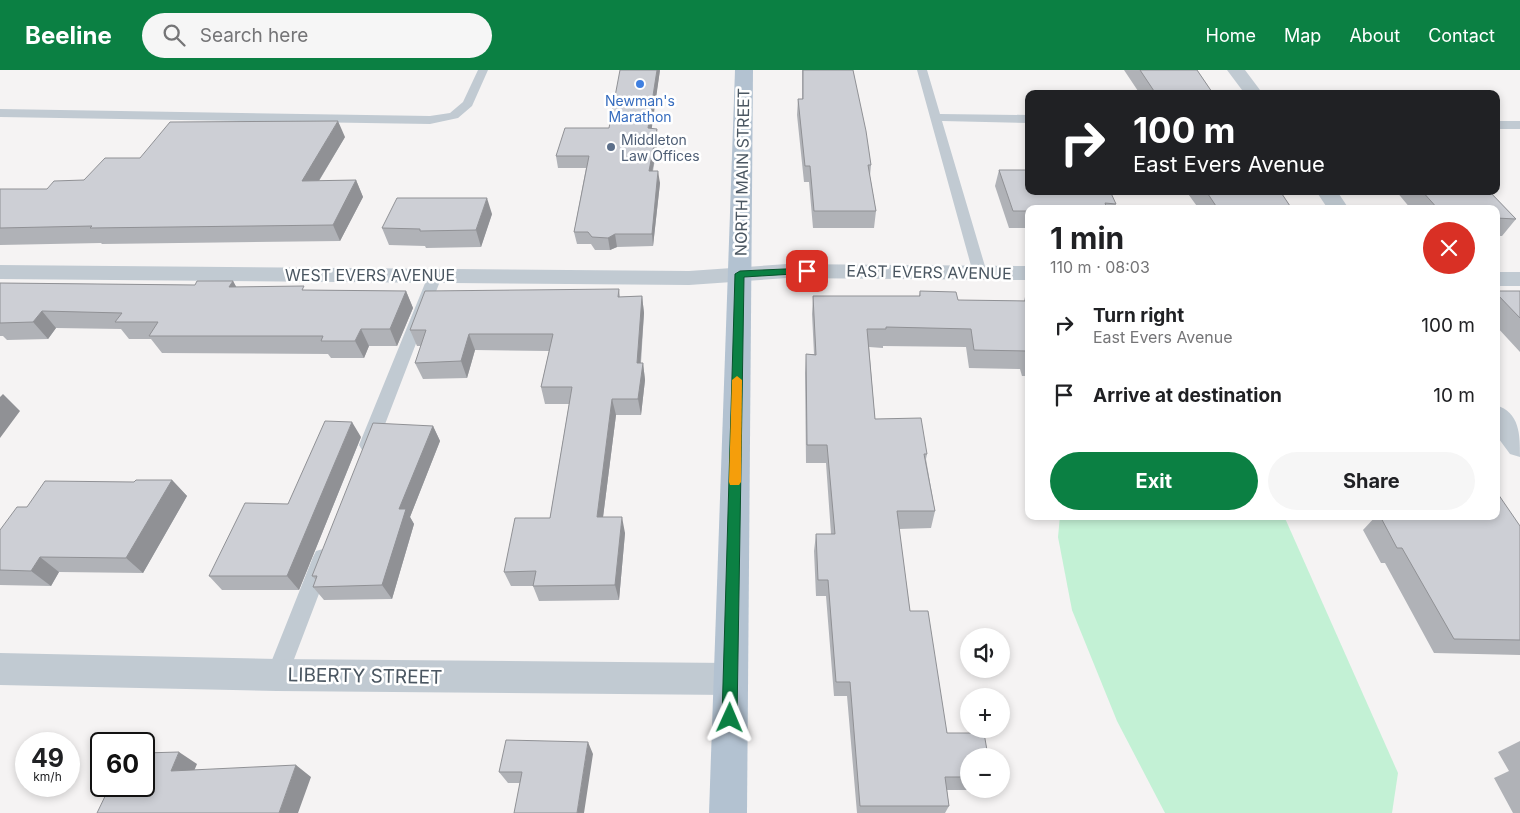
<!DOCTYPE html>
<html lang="en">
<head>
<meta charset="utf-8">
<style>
	body { margin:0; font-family:Inter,sans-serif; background:#f6f6f6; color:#202124; height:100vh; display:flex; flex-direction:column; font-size:19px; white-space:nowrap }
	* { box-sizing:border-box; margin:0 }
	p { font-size:16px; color:#757577 }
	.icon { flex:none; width:28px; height:28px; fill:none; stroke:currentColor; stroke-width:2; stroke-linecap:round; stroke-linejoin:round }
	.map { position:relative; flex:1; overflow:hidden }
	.drawer { position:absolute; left:1025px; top:135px; width:475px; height:315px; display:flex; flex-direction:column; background:#fff; border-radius:10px; box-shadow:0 2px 8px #0003 }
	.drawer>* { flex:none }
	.hud { position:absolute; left:1025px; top:20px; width:475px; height:105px; border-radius:10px; box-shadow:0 2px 8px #0003; background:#202124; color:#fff; overflow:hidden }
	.fabs { position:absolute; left:960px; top:558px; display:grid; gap:10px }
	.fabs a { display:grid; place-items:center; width:50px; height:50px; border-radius:50%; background:#fff; box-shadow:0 2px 8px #0003; font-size:25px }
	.speed { position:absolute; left:15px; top:662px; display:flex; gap:10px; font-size:25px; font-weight:700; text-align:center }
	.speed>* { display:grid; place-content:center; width:65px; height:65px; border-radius:50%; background:#fff; box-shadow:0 2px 8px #0003; line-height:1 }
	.speed small { font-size:12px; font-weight:400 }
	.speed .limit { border:2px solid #111; border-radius:8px; background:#fff; color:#111 }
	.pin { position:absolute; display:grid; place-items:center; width:42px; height:42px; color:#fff; margin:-21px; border-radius:10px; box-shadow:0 2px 8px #0006 }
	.me { position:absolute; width:55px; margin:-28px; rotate:1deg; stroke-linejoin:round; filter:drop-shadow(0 0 4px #0008) }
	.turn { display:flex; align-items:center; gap:18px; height:105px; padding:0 25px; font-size:22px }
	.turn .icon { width:65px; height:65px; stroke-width:2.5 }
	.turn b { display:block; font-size:35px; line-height:42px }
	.round { display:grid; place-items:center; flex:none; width:52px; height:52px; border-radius:26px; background:#f6f6f6 }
	.head { display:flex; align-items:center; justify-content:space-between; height:85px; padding:0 25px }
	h1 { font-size:30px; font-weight:700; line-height:38px }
	.primary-button { display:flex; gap:10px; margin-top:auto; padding:10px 25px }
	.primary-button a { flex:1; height:58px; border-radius:30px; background:#0b8043; color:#fff; font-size:20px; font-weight:700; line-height:58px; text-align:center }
	.primary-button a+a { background:#f6f6f6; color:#202124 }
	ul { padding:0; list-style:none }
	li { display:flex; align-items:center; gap:15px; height:70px; padding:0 25px }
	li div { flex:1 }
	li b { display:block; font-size:19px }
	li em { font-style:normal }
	header { display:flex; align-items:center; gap:30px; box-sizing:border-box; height:70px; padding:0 25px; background:#0b8043; color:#fff }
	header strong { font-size:24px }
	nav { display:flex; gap:28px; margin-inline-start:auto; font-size:18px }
	.search { width:350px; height:45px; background:#f6f6f6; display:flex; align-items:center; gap:12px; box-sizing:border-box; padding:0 18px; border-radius:28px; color:#757577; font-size:19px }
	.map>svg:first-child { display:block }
	.green { fill:#c3f1d5 }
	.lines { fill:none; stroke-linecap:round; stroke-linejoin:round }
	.lane { fill:#c1cad2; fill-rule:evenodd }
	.street { fill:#c1cad2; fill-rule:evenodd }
	.primary { fill:#b3c2d1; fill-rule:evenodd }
	.wall { fill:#b0b2b7 }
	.shaded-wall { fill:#909195 }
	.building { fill:#cdcfd5; stroke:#909195 }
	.route { fill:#0b8043; stroke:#07532c }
	.slow { fill:#f59e0b }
	.shop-dot { fill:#3f7fe0; stroke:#fff; stroke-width:2 }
	.service-dot { fill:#5c6f8a; stroke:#fff; stroke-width:2 }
	.labels { text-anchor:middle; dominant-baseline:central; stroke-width:5; stroke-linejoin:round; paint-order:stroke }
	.far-shop-label { font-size:14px; fill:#366cbe; stroke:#fff }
	.far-service-label { font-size:14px; fill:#4e5e75; stroke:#fff; text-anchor:start }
	.street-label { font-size:16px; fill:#4a5661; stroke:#fff }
	.near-street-label { font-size:19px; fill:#4a5661; stroke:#fff }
</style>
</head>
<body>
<header>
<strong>Beeline</strong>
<div class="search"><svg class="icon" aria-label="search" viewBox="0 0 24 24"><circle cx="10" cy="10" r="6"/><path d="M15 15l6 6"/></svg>Search here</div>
<nav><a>Home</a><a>Map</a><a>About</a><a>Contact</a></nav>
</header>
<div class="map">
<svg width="1520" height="743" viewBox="0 0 1520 743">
	<rect width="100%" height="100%" fill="#f5f3f3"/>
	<path class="green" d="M1060,446H1284L1398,703L1392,743H1165L1117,651L1072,540L1058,467Z"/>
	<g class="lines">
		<path class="lane" d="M478,0H488L472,36L458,48L430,54L0,47V39L430,46L450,43L463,32Z
			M917,0H927L940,44L1029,45V53L942,51L987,203L985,206H975L973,203Z
			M1496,51H1520V59H1496Z
			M435,201L440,203L442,206L377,375L374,380L368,382L362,380L359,375L428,206L430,203Z
			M323,479L330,481L333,487L288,605L285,612L277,615L269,612L266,605L313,487L316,481Z"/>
		<path class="street" d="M1227,0H1245L1263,24H1245Z
			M1316,121H1337L1349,139H1328Z
			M787,194L1029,196V210L787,208L689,215L0,209V195L689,201Z
			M1496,202H1520V216H1496Z
			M1496,335C1520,343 1520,364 1520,387L1510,384L1496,365Z
			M0,583L277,589L730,593L742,598L747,609L742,620L730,625L277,621L0,615Z"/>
		<path class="primary" d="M735,0H753L747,743H709Z"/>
	</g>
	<path class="wall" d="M660,0L651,58L658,71L653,101L660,113L653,176L617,177L610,180H595L591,174H577L574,162L586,98H558L556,86L609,58Z
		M802,0H853L871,95L870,106L876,141L874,158H813L809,112H804L797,45L798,29H802Z
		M1124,0H1197L1212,22L1211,24H1140Z
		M345,67L319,111L356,110L363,127L340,171L102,174L101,173L0,175V119H47L84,110L140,88Z
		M999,100L1116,134L1114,139H1029V158H1009L995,116Z
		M1186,121H1280L1292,139H1199Z
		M1396,121H1489L1516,149L1502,166H1496V139H1411Z
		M492,144L481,177L426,178L425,176L389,175L382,158Z
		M233,211L236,217L306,220L406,221L413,238L397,276H369L364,288H331L328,284L162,283L151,269H129L121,259L56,258L48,269L7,270L3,266H0V213L195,215Z
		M619,219L620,227L642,226L644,243L641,293H643L645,310L641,345H616L603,447L625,463L619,530L539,531L533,516H511L504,502L550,448L569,334H545L541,317L549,281L475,280L467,308L423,309L415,293L421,276H417L410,260Z
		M920,221L958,230L1024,231L1026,223H1029V306H1022L1020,299L969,298L966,277L883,276V278L869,277L875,349L927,384L926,389L935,441L931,458L899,459L910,541L947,663L969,686V719H985L984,720H947L949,736L945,743H857L847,626H834L826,526H816L814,481L816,464H831L826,393H806L805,303L806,284H814L812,244L813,226H919Z
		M1496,221H1520V282L1496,256Z
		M433,356L440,371L410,447L414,454L392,529L324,530L313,517L316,510L312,506Z
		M361,367L299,520H222L209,506Z
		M172,410L187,426L143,503L59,502L51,516L0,515V460L27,437L134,412Z
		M1376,446H1496L1520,456V585L1434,583L1385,493H1381L1363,460Z
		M1520,671V743H1513L1494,708L1509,701L1498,682Z
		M593,684L519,713H508L499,702Z"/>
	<path class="shaded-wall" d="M657,0H660L650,71L648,58Z
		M338,51L345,67L309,127L302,111Z
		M657,59L658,71L650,113L649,101Z
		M658,101L660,113L653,176L652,164Z
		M356,110L363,127L340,171L333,155Z
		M487,128L492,144L481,177L476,160Z
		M615,164L617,177L610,180L608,168Z
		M233,211L243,229L229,217Z
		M406,221L413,238L397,276L390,259Z
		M642,226L644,243L639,310L637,293Z
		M42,241L56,258L48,269L33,252Z
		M361,259L369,276L364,288L355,271Z
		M469,264L475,280L467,308L461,291Z
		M643,293L645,310L641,345L638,329Z
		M3,324L20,341L0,368V327Z
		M612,329L616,345L601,463L597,447Z
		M352,352L361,367L299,520L287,506Z
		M433,356L440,371L410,447L414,454L392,529L382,515L399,439Z
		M172,410L187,426L143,503L126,488Z
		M622,447L625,463L619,530L615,515Z
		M40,487L59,502L51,516L31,501Z
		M588,672L593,684L584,743H577Z
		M179,682L197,694L189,713L171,701Z
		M296,695L311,707L298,743H279Z"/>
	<path class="building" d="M620,0H657L648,58L657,59L649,101H658L652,164H615L608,168L592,167L588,162H574L589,86H556L565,58H609Z
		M803,0H853L866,61L871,95H868L876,141H814L810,96H805L798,29H803Z
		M1140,0H1197L1212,22H1210L1211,24H1156Z
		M338,51L302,111L356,110L333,155L90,158L92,156L0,158V119H47L54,111L84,110L105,88H140L170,52Z
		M999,100H1029V121H1110L1116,134L1105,133L1107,139H1029V141H1013Z
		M1206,121H1280L1292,139H1218Z
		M1422,121H1489L1516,149L1496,148V139H1438Z
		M397,128H487L476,160L420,161V159L382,158Z
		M197,211H233L229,217L304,216L302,220L406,221L390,259H361L355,271H321L323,266H149L158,252H115L122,243L42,241L33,252L0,253V213L195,215Z
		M619,219L618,227L642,226L637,293H643L638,329H612L597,447H622L615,515L533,516L536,501L504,502L515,448H550L572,317H541L553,264H469L461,291L415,293L426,260H410L425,221Z
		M920,221L956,222L958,230L1029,231V287L1027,281L974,280L971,259L886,257V259H867L875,349L921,348L927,384H924L935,441H897L910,541H928L947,663H984L988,686H969V707H945L949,736H860L850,612H836L828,510H818L816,464H835L827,375H807L806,284L816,285L813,226H920Z
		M1496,221H1520V248L1496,223Z
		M1026,223H1029V231Z
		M325,351L352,352L287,506H209L245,433L288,434Z
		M373,353L433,356L399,439H406L382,515L313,517L317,506H312Z
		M136,410H172L126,488L40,487L31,501L0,500V460L17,437H27L45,411L134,412Z
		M1496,421L1520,456V570L1454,569L1402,478H1397L1380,446H1496Z
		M506,670L588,672L577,743H514L522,702H499Z
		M179,682L171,701L296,695L279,743H97L110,716H144V683Z"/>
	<path class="route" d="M807,198L811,201L810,203L744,207L737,648L735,653L730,655L725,653L722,648L735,204L740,201Z"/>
	<path class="slow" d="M737,306L742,310L741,412L739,415H730L729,412L732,310Z"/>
	<circle class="shop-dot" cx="640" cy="14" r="5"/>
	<circle class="service-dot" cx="611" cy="77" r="5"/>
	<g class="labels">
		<g class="far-shop-label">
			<text x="640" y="30">Newman's<tspan x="640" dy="16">Marathon</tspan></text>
		</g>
		<g class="far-service-label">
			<text x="621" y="69">Middleton<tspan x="621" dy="16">Law Offices</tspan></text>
		</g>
		<g class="street-label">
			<text transform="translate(742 102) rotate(-89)">NORTH MAIN STREET</text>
			<text transform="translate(929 202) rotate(1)">EAST EVERS AVENUE</text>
			<text x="370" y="205">WEST EVERS AVENUE</text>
		</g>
		<g class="near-street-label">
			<text transform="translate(365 606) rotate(1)">LIBERTY STREET</text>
		</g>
	</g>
</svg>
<div class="fabs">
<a><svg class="icon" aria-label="sound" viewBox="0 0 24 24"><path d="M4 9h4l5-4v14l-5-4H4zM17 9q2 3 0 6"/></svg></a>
<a>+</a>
<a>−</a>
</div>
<div class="speed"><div>49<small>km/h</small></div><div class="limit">60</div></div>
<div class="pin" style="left:807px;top:201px;background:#d93025"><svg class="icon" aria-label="arrive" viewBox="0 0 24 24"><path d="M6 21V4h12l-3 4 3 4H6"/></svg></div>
<svg class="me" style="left:730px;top:648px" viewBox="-20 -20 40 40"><path d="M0-17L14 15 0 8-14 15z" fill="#0b8043" stroke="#fff" stroke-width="4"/></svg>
<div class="hud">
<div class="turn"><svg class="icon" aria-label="right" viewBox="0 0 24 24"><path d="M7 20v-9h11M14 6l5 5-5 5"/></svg><div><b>100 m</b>East Evers Avenue</div></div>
</div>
<section class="drawer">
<div class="head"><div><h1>1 min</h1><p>110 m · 08:03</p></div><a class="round" style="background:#d93025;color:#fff"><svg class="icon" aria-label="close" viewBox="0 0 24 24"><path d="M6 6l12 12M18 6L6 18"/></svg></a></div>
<ul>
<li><svg class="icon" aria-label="right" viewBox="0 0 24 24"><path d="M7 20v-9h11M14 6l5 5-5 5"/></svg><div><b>Turn right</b><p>East Evers Avenue</p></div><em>100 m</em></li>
<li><svg class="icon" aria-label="arrive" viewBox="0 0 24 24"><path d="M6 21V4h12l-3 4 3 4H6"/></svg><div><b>Arrive at destination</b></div><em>10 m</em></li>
</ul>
<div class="primary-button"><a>Exit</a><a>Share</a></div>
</section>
</div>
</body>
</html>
